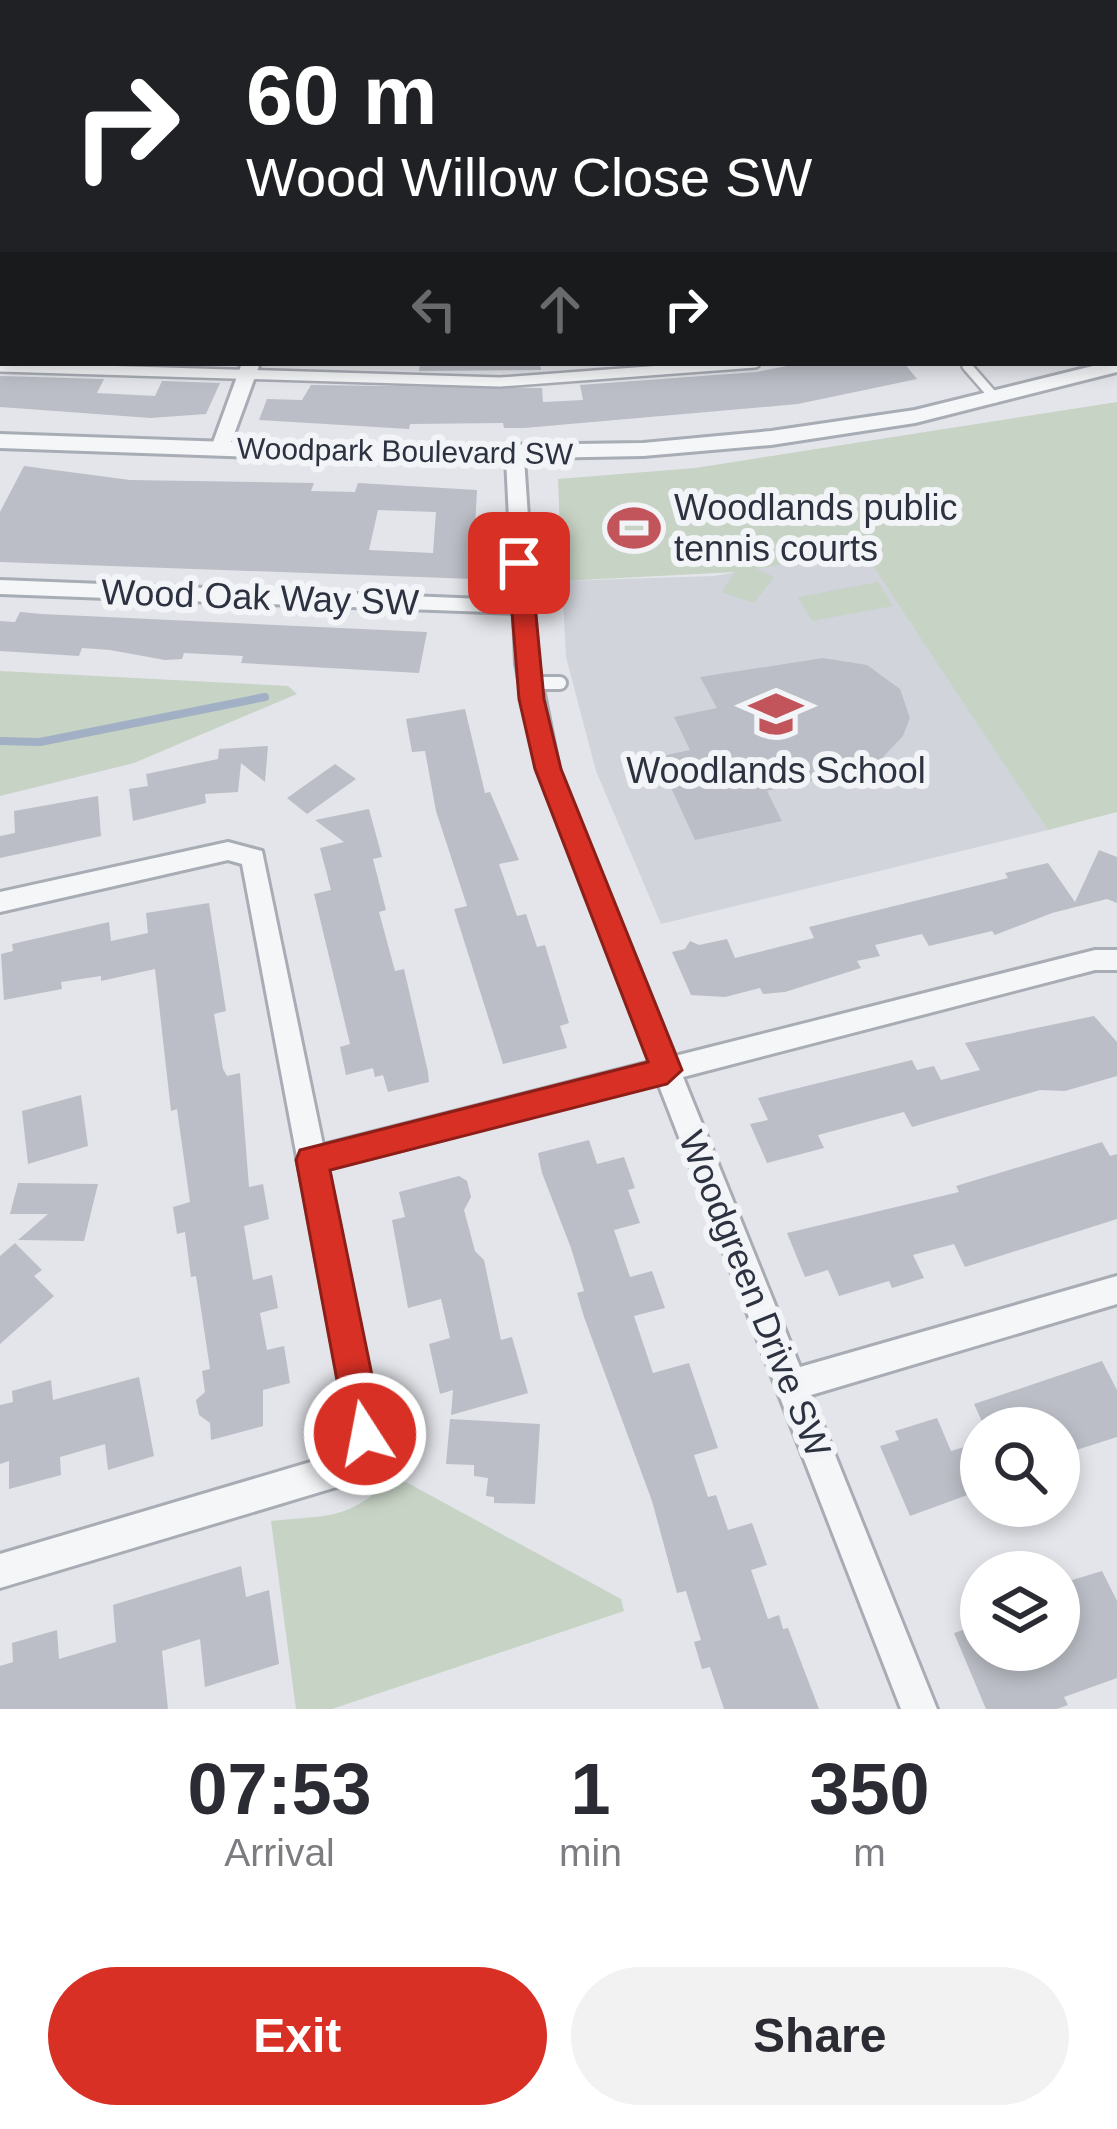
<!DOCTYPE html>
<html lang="en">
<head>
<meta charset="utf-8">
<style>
	body { margin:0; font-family:Arial,sans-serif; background:#f2f2f3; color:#2b2b33; height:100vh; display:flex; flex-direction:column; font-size:45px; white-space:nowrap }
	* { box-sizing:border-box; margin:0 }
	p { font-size:39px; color:#7c7c81 }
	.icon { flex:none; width:66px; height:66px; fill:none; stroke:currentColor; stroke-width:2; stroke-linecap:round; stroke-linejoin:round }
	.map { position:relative; height:1709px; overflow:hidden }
	.sheet { display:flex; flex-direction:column; background:#fff; flex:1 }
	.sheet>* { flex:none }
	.top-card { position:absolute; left:0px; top:0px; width:1119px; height:366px; box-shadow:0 6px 18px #0003; background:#202124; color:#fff; overflow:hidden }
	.buttons { position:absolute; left:960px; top:1407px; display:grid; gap:24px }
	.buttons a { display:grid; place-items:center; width:120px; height:120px; border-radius:50%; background:#fff; box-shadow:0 6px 18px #0003; font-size:60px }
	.pin { position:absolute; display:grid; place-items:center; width:102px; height:102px; color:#fff; margin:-51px; border-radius:24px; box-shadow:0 6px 18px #0006 }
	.me { position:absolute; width:132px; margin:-66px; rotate:349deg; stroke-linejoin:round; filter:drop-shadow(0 0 9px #0008) }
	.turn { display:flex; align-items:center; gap:42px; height:252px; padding:0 48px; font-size:54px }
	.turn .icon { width:156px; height:156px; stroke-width:2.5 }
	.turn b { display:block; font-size:84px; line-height:102px }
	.lanes { display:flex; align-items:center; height:114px; padding:0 48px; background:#0003; justify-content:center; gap:60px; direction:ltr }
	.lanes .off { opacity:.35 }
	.eta { display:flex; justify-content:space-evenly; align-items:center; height:204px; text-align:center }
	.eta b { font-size:72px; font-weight:800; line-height:84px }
	.action { display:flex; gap:24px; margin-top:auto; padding:24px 48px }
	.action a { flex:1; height:138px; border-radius:72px; background:#d93025; color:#fff; font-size:48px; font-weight:800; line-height:138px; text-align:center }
	.action a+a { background:#f2f2f3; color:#2b2b33 }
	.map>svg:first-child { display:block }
	.built { fill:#d1d4db }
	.green { fill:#c7d3c5 }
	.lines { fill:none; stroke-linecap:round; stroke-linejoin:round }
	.stream { stroke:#a2b0c6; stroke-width:8 }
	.building { fill:#bbbec6; fill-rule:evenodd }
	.service-far2-casing { stroke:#a8acb4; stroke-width:10 }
	.service-far1-casing { stroke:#a8acb4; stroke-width:14 }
	.service-casing { stroke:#a8acb4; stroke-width:18 }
	.minor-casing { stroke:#a8acb4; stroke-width:6 }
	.tertiary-casing { stroke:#a8acb4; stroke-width:6 }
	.service-far2 { stroke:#f5f6f8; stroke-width:8 }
	.service-far1 { stroke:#f5f6f8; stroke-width:9 }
	.service { stroke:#f5f6f8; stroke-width:12 }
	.minor { fill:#f5f6f8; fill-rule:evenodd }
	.tertiary { fill:#f5f6f8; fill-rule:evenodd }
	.route { fill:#d93025; stroke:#8d1f18; stroke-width:3 }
	.labels { text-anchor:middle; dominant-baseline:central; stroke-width:12; stroke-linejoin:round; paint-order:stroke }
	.far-street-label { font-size:30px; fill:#2c3240; stroke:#f2f4f7 }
	.poi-label { font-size:36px; fill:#2c3240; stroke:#f2f4f7; text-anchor:start }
	.street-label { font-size:36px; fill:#2c3240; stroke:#f2f4f7 }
</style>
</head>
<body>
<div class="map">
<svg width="1117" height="1709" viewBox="0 0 1117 1709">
	<rect width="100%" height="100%" fill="#e3e5ea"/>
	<path class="built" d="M864,550L1048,830L661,924L596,771L566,657L562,581L714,576Z"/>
	<path class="green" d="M1117,402V812L1048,830L863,551L756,569L774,577L754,603L722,592L735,572L562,581L558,479L695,468Z
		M878,582L893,606L812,621L798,597Z
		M0,671L288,686L297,694L134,763L0,796Z
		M393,1475L621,1599L624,1611L332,1709H296L271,1521C328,1515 351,1521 393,1475Z"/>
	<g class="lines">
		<path class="stream" d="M0,741L40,742L265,697"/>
	</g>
	<path class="building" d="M420,363H540L541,370L419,371Z
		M803,363H904L917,379L798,404L524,428H504L503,423L410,424L409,429L259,420L267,399L302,400L311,385L542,388L543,402L583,400L580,385L756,372Z
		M0,376L104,379L97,393L155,396L162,381L220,383L206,414L151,418L0,407Z
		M24,466L130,480L314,483L311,491L355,492L358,483L477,490L474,546H480L474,579L0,562V512ZM378,510L436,512L433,553L369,550Z
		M20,612L42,614L427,632L419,673L241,663L243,656L184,653L182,659L165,660L110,650L82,648L79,656L0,651V621L15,622Z
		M823,658L867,665L900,689L910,718L903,736L884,756L892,768L872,772L869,768L767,791L782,821L695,840L657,757L690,750L674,717L717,708L700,677Z
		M465,709L485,793L490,792L519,860L499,864L517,916L526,914L537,947L545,945L569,1023L560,1026L567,1048L503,1064L454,909L467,906L436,811L425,751L412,752L406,719Z
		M268,746L265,782L241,763L238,792L205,794L206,803L133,821L129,789L148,786L146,774L218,759L219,749Z
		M335,764L356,779L307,814L287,798Z
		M98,796L101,836L0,858V836L15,833L14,811Z
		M369,809L382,857L373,859L386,910L379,912L395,971L404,969L428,1072L429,1082L388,1092L383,1075L375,1077L373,1068L346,1075L340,1047L350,1044L314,894L331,890L320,848L344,842L315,820Z
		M1099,850L1117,857V903L1107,899L1052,913L995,935L992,931L929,946L922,934L875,945L880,956L857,961L861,968L785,992L763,994L760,988L725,997L691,995L672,952L685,949L690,941L699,945L727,939L735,958L814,938L809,927L1008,878L1005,873L1048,863L1075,902Z
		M209,903L226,1011L214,1014L223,1069L227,1076L240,1073L249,1187L263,1184L269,1219L244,1226L253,1280L272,1275L278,1308L260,1313L267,1350L284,1346L290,1383L263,1390V1426L211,1440L210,1423L199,1415L196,1400L205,1392L202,1371L210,1369L196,1276L191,1277L185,1232L177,1234L173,1207L190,1202L177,1109L171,1111L155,969L101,981V976L61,982L62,989L4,1000L1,954L13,951L12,944L109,922L111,941L148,933L146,913Z
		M1094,1016L1117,1042V1076L1065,1091L1040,1090L912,1127L904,1112L818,1135L824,1148L767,1163L750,1124L768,1120L758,1098L912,1060L917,1070L934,1066L941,1080L980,1070L965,1043Z
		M81,1095L88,1146L28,1164L22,1111Z
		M589,1140L597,1164L624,1157L635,1188L628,1190L640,1223L614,1230L630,1277L652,1271L665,1308L634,1316L653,1373L689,1363L718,1448L694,1455L708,1497L716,1495L728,1530L752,1523L767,1565L751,1570L768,1619L779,1615L783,1629L788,1628L819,1709H724L710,1667L702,1669L694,1642L701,1640L686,1591L677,1593L652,1501L584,1317L577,1293L584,1291L571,1248L542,1173L538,1153Z
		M1102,1142L1110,1156L1117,1154V1219L965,1267L954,1244L913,1255L924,1278L892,1288L889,1281L839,1296L828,1270L805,1277L787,1233L959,1192L956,1186Z
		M459,1176L467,1181L471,1197L464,1210L475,1251L484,1260L501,1340L512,1337L528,1393L451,1415L453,1390L440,1394L429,1344L450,1338L441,1299L408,1308L392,1220L405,1217L399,1192Z
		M18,1183L98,1184L84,1241L18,1240L48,1214H10Z
		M15,1243L42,1270L34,1276L54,1296L0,1344V1256Z
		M1102,1361L1117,1390V1437L1073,1451L1062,1428H985L974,1404Z
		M139,1377L154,1456L108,1470L105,1444L60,1457L61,1475L9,1489V1461L0,1464V1405L13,1402L12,1391L51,1380L53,1400Z
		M937,1418L951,1451L981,1442V1490L910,1516L880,1446L899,1440L895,1431Z
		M450,1419L540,1424L535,1504L494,1503V1497L486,1496L488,1478L474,1476V1465L446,1464Z
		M241,1566L246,1597L269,1590L279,1664L205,1687L200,1639L162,1651L168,1709H0V1666L13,1662L12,1643L57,1630L59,1659L116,1642L113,1605Z
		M1102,1571L1117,1601V1678L1064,1697L1068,1705L1057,1709H986L954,1633L981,1624V1650H1059V1631L1074,1626L1059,1584Z"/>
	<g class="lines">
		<g class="service-far2-casing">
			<path id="service-far2" d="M29,3L56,0
				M305,3L327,0"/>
		</g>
		<g class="service-far1-casing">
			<path id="service-far1" d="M967,366L995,398
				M0,367L500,382L755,363"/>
		</g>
		<g class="service-casing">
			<path id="service" d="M530,683H560"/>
		</g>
		<g class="minor-casing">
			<path id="minor" d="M193,0H205L206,3H194Z
				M706,0H718L720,3H708Z
				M888,0H919L888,3Z
				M0,92H3V100H0Z
				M1116,129H1117V137H1116Z
				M0,299L3,300V310L0,309Z
				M242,363H260L229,448L227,452H213L211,448Z
				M515,452L524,458L538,664L559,769L675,1056L1095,950H1117V970H1095L683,1077L800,1367L1117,1276V1304L811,1395L937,1709H901L658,1083L328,1169L381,1434L369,1466L340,1486L0,1588V1554L331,1456L345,1445L349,1434L242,864L228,860L0,912V892L228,842L262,851L323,1145L650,1062L537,769L516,664L514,613L0,594V580L513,600L506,458Z"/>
		</g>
		<g class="tertiary-casing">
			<path id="tertiary" d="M882,0H900L902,3H884Z
				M1116,159H1117V170H1116Z
				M1117,360V372L915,423L771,445L643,456L368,461L0,448V434L368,447L643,443L771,431L915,410Z"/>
		</g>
		<use href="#service-far2" class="service-far2"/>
		<use href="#service-far1" class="service-far1"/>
		<use href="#service" class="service"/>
		<use href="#minor" class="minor"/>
		<use href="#tertiary" class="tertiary"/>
	</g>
	<path class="route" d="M519,556L531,563L544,699L561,769L682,1070L667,1084L330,1170L384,1434L378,1447L365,1452L353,1447L347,1434L296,1160L300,1150L648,1062L535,769L519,699L508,563Z"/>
	<defs>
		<g id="stadium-bare" transform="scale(4.14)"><path d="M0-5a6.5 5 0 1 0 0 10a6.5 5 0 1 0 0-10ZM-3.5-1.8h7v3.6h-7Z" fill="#c2555b" stroke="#f2f4f7" stroke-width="2.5" paint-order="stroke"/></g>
		<g id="school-bare" transform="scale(4.14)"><path d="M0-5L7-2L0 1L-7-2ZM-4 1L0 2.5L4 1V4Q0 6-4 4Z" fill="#c2555b" stroke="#f2f4f7" stroke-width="2.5" paint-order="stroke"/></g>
	</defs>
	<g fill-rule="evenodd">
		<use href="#stadium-bare" x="634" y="528"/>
		<use href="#school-bare" x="776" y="714"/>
	</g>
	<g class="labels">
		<g class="far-street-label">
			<text transform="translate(405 451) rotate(1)">Woodpark Boulevard SW</text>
		</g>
		<g class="poi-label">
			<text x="674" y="507">Woodlands public<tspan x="674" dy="41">tennis courts</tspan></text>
			<text x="776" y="770" text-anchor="middle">Woodlands School</text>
		</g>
		<g class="street-label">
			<text transform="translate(260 597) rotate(2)">Wood Oak Way SW</text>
			<text transform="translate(755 1294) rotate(68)">Woodgreen Drive SW</text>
		</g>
	</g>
</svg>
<div class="buttons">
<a><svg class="icon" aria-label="search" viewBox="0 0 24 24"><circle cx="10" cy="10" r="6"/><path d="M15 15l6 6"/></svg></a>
<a><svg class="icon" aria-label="layers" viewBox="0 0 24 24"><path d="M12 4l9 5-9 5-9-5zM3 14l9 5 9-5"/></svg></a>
</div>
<div class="pin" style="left:519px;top:563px;background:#d93025"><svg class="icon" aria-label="arrive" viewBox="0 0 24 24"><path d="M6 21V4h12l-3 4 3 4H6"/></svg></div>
<svg class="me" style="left:365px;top:1434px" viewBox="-20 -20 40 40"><circle r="17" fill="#d93025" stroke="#fff" stroke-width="3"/><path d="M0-11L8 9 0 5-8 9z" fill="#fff"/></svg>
<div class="top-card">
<div class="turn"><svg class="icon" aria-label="right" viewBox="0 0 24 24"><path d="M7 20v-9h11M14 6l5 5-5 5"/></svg><div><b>60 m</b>Wood Willow Close SW</div></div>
<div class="lanes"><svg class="icon off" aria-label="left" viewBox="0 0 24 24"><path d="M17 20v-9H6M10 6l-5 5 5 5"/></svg><svg class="icon off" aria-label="ahead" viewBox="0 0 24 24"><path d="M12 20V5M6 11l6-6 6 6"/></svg><svg class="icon" aria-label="right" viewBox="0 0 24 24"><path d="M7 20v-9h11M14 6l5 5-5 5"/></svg></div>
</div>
</div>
<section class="sheet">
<div class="eta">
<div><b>07:53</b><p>Arrival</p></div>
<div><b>1</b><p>min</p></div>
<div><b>350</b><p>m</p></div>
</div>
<div class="action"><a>Exit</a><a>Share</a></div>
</section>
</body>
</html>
